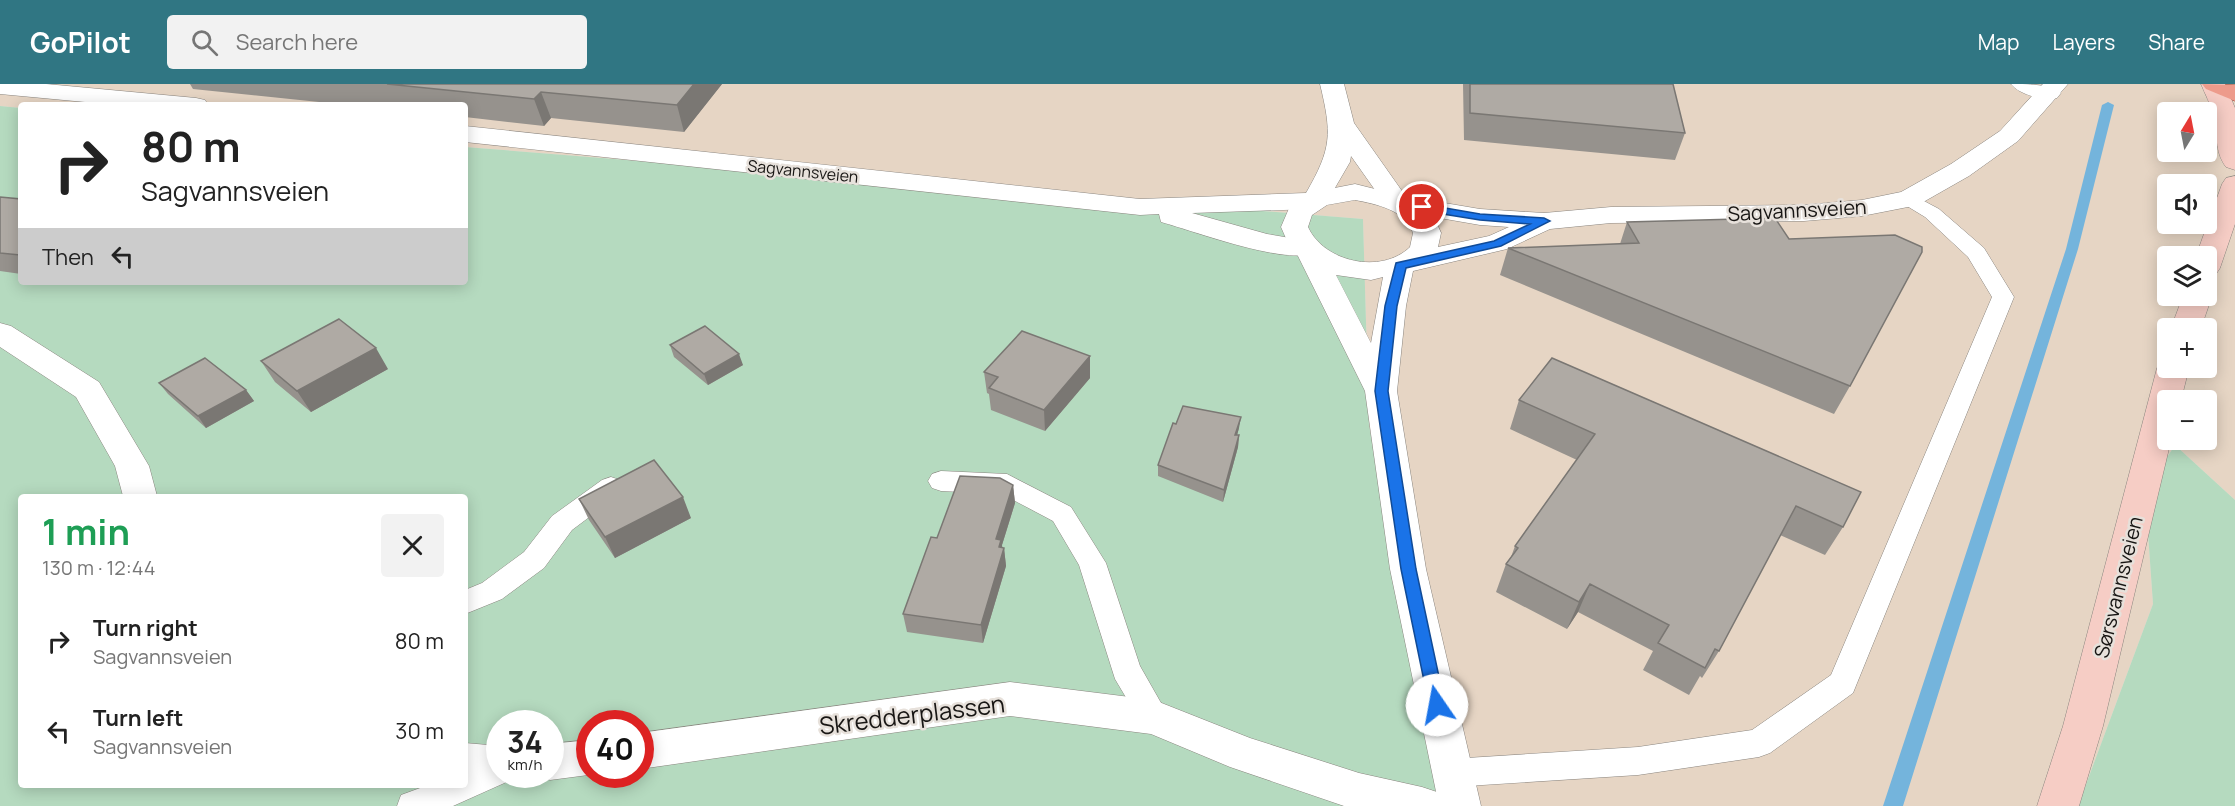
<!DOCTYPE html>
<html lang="en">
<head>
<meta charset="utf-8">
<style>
	body { margin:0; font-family:Manrope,sans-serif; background:#f2f2f2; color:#222; height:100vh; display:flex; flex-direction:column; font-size:22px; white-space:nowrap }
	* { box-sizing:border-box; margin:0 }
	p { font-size:20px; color:#767676 }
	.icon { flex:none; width:33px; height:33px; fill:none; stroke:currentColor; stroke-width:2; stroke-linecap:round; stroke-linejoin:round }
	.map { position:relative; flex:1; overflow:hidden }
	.panel { position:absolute; left:18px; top:410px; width:450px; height:294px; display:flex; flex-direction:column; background:#fff; border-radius:6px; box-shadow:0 3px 15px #0003 }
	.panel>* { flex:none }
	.banner { position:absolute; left:18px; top:18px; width:450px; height:183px; border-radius:6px; box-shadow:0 3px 15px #0003; background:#fff; color:#222; overflow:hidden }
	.needle { width:39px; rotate:10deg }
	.tools { position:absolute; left:2157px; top:18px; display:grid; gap:12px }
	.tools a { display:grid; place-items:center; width:60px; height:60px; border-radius:6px; background:#fff; box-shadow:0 3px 15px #0003; font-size:30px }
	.speed { position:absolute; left:486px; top:626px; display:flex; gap:12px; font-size:30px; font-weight:700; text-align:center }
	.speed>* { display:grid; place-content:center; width:78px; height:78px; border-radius:50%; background:#fff; box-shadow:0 3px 15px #0003; line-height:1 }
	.speed small { font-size:15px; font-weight:400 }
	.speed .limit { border:9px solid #d22; background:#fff; color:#111 }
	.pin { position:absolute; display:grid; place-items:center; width:51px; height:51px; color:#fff; margin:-26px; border:3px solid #fff; border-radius:50%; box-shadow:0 2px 6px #0007 }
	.me { position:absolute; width:66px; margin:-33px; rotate:348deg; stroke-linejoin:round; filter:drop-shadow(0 0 4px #0008) }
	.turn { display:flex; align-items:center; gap:21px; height:126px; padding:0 24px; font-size:27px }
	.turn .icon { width:78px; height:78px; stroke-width:2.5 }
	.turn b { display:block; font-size:42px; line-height:51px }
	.then { display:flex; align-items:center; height:57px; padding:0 24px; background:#0003; gap:12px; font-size:22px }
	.round { display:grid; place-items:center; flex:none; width:63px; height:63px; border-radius:6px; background:#f2f2f2 }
	.headline { display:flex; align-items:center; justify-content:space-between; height:102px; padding:0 24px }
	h1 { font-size:36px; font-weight:700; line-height:45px; color:#1e9e55 }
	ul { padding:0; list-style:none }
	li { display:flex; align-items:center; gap:18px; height:90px; padding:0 24px }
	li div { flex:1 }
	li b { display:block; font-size:22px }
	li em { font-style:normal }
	header { display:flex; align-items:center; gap:36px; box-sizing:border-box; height:84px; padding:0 30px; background:#307683; color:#fff }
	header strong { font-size:28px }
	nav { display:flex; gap:33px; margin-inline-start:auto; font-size:21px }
	.search { width:420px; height:54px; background:#f2f2f2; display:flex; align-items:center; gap:15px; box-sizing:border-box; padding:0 21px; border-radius:6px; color:#767676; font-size:22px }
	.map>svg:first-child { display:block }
	.commercial { fill:#e6d5c4; fill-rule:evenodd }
	.green { fill:#b5dabf; fill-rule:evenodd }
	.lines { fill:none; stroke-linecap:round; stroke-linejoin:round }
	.stream { fill:#74b4dc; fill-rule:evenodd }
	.service-casing { stroke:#8a857f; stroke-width:1 }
	.minor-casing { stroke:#8a857f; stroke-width:1 }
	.tertiary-casing { stroke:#8a857f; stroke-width:1 }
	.secondary-casing { stroke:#8a857f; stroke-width:1 }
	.primary-casing { stroke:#9b412f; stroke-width:1 }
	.service { fill:#fff; fill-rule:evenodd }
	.minor { fill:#fff; fill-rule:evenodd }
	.tertiary { fill:#fff; fill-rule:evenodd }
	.secondary { fill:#f6cdc5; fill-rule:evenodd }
	.primary { fill:#ed9b8b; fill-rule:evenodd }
	.wall { fill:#96928d }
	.shaded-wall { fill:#7a7773 }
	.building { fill:#afaaa4; stroke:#7a7773; stroke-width:1.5 }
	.route { fill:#1a73e8; stroke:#114b97; stroke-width:1.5 }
	.labels { text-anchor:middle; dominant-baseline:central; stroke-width:5; stroke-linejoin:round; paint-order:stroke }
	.far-street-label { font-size:16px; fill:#181614; stroke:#e7e1db }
	.street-label { font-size:20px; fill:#181614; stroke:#e7e1db }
	.near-street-label { font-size:24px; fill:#181614; stroke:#e7e1db }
</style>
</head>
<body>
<header>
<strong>GoPilot</strong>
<div class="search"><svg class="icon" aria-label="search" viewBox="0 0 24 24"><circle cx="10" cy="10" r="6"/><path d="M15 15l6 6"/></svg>Search here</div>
<nav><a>Map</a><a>Layers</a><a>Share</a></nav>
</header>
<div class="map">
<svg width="2235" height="722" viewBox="0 0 2235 722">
	<rect width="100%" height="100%" fill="#e7e1db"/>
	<path class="commercial" d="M0,0H2235V416L2175,361L2145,407L2153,520L2078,722H1468L1432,676L1369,341L1363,135L465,63V21H21V24L0,22ZM2168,28H2206V68H2168ZM2168,100H2206V140H2168ZM2168,172H2206V212H2168ZM2168,244H2206V284H2168ZM2168,316H2206V356H2168Z"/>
	<path class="green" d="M0,22L21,24V198H465V63L1363,135L1369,341L1432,675L1468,722H0ZM21,412H465V700H21ZM500,639H550V690H500ZM590,639H640V690H590Z
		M2175,361L2235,416V722H2078L2153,520L2145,407Z"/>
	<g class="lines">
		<path class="stream" d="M2108,18L2114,21L2078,165L1903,722H1883L2066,165L2102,21Z"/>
		<g class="service-casing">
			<path id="service" d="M1909,109L1939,125L1984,164L2014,213L1853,609L1770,669L1759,673L1638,691L1451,703L1440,699L1435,689L1440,679L1451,675L1638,663L1752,646L1831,591L1992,213L1968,173L1925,133L1902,119L1899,115L1902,111Z
				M941,387L1007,390L1071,423L1106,479L1140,582L1169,633L1165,642L1154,646L1143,642L1115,595L1079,481L1053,437L1002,410L941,407L932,404L928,397L932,390Z
				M611,393L620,396L624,403L620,410L572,446L544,484L502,515L465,530V506L482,499L524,468L552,432L602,396Z
				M500,672V690H514L511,696L453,722H397L401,711L431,700H465V686Z"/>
		</g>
		<g class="minor-casing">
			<path id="minor" d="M0,0H46L196,14L205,16L208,21H117L0,10Z
				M1320,0H1344L1354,39L1409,117L1405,123L1396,125L1387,123L1351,72L1350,78L1325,121L1311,125L1192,129L1267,150L1313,158L1317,164L1313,170C1279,179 1197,148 1161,138L1159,130L1140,131L465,58V42L1140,115L1306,109C1332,64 1332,50 1320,0Z
				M2011,0C2026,0 2051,0 2061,9L2057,14C2045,17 2019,11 2011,0Z
				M0,239L11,242L99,298L149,382L157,412H123L115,382L76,313L0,263Z
				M1010,598L1154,616L1250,654L1359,689L1422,703L1437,708L1443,722H1344L1230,683L1151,650L1010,632L640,685V649Z
				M590,656V690H596L550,696L535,691L550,690V660Z
				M465,659L500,662V690H516L515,694L500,699L465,695Z"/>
		</g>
		<g class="tertiary-casing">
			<path id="tertiary" d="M2043,0H2068L2018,57L1969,92L1918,121L1862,132L1804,137L1611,139L1550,145L1507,165L1413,187L1406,222L1397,307L1426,485L1481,722H1439L1390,485L1365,307L1297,170L1288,159L1281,143L1290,122L1309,109L1355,100L1403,112L1480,125L1544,129L1611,123L1804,121L1862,116L1901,108L1951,80L2000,47ZM1355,116C1376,120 1406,126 1413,149L1410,163C1381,191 1324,178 1308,143L1312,131L1327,121ZM1434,133L1480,141L1509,143L1489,152L1438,163L1441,149ZM1336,191L1371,196L1383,193L1371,259Z"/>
		</g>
		<g class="secondary-casing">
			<path id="secondary" d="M2201,0H2225L2235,24V86L2226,83C2214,67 2218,50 2214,32C2211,21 2205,10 2201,0Z
				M2235,92V140L2220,184L2216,190L2206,193V172H2196L2222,100L2226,94Z
				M2207,205L2212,212L2201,244H2171L2183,212H2206Z
				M2168,275V284H2189L2181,316H2168V356H2171L2103,642L2079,722H2037L2063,642L2157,284L2162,277Z"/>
		</g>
		<g class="primary-casing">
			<path id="primary" d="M2202,0L2235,1V17L2206,5Z"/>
		</g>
		<use href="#service" class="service"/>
		<use href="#minor" class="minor"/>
		<use href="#tertiary" class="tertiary"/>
		<use href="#secondary" class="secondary"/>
		<use href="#primary" class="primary"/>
	</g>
	<path class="wall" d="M190,0H722L684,48L551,34L544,42L465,33V21H348L193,5Z
		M1463,0H1673L1685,49L1675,76L1464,56Z
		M0,113L21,115V190L0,187Z
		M1627,138L1789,155L1850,302L1834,330L1500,191L1508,164L1620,160Z
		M670,261L743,281L708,301L674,273Z
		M1090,272V294L1045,347L991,326L989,310L987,309L984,288Z
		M1552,274L1843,443L1825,471L1780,451L1719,567L1702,594L1700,592L1689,611L1643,586L1653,567L1578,528L1567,545L1496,508L1506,480L1511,473L1515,462L1577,376L1510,345L1519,316Z
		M261,277L388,285L311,328L275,298Z
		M159,299L246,306L254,317L206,344L168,310Z
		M1239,344L1237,351H1239L1238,363L1223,418L1158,392V381Z
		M1013,401L1015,419L1002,461V464H1004L1006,482L983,559L907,548L903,530Z
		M579,415L691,434L615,474L589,436Z"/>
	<path class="shaded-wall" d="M694,0H722L684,48L677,21Z
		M541,8L551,34L544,42L534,15Z
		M376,264L388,285L311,328L297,307Z
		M739,270L743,281L708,301L704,290Z
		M1090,272V294L1045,347L1044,326Z
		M246,306L254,317L206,344L198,332Z
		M1241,333L1239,344L1234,362L1235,351Z
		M1239,351L1238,363L1223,418L1224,406Z
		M1013,401L1015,419L1002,461L1003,469L1004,464L1006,482L983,559L981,541L996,455Z
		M683,413L691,434L615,474L605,453Z
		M1590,500L1578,528L1567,545L1579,518Z"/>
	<path class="building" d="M387,0H694L677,21L541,8L534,15Z
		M1470,0H1673L1685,49L1470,29Z
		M0,113L21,115V170L20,171L0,169Z
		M1775,134L1789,155L1895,151L1922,163V168L1850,302L1508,164L1639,159L1627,138Z
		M339,235L376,264L297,307L261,277Z
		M705,242L739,270L704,290L670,261Z
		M1022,247L1090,272L1044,326L989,304L998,293L984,288Z
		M205,274L246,306L198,332L159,299Z
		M1552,274L1861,408L1843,443L1796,422L1719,567L1715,565L1705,584L1658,559L1669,541L1590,500L1579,518L1506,480L1518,464L1515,462L1595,350L1519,316Z
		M1183,322L1241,333L1235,351H1239L1224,406L1158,381L1173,339L1176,340Z
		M654,376L683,413L605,453L579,415Z
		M960,392L1000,394L1013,401L996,455L1001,456L999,463L1004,464L981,541L903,530L931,453L937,454Z"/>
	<path class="route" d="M1422,120L1480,130L1544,134L1550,137L1501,162L1406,184L1397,222L1388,307L1416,485L1445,621L1443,626L1437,628L1431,626L1429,621L1401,485L1375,307L1385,222L1396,179L1494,157L1530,140L1480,136L1418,126L1416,123Z"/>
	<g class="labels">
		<g class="far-street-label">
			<text transform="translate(803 87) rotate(6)">Sagvannsveien</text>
		</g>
		<g class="street-label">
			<text transform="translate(1797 126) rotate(-3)">Sagvannsveien</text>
			<text transform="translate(2118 503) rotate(-76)">Sørsvannsveien</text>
		</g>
		<g class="near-street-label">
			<text transform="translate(912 630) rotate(-7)">Skredderplassen</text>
		</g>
	</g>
</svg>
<div class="tools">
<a><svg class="needle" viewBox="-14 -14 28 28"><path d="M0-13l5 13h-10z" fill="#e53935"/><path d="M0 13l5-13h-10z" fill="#767676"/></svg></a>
<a><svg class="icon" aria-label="sound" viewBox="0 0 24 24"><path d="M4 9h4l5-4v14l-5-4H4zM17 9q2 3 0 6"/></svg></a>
<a><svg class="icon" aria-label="layers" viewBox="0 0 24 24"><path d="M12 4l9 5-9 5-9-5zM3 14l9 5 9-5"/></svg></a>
<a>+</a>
<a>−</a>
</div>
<div class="speed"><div>34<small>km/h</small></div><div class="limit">40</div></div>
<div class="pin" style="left:1422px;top:123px;background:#d93025"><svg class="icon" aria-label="arrive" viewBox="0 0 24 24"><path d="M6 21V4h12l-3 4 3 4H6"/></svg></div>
<svg class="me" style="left:1437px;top:621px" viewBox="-20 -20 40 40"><circle r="19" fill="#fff"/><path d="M0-13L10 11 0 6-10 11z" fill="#1a73e8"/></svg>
<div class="banner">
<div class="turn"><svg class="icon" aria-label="right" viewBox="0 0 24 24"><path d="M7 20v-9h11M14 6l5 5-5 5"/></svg><div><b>80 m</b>Sagvannsveien</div></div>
<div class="then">Then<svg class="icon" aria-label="left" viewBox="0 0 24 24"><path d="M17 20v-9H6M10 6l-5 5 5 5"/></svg></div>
</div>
<section class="panel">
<div class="headline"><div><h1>1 min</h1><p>130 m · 12:44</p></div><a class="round"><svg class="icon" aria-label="close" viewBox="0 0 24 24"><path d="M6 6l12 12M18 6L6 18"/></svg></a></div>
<ul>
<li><svg class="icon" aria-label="right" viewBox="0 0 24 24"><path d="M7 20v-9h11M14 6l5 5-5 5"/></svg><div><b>Turn right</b><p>Sagvannsveien</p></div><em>80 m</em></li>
<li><svg class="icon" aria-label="left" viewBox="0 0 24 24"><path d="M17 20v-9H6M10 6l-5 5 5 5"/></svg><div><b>Turn left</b><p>Sagvannsveien</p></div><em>30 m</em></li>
</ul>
</section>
</div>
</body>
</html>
